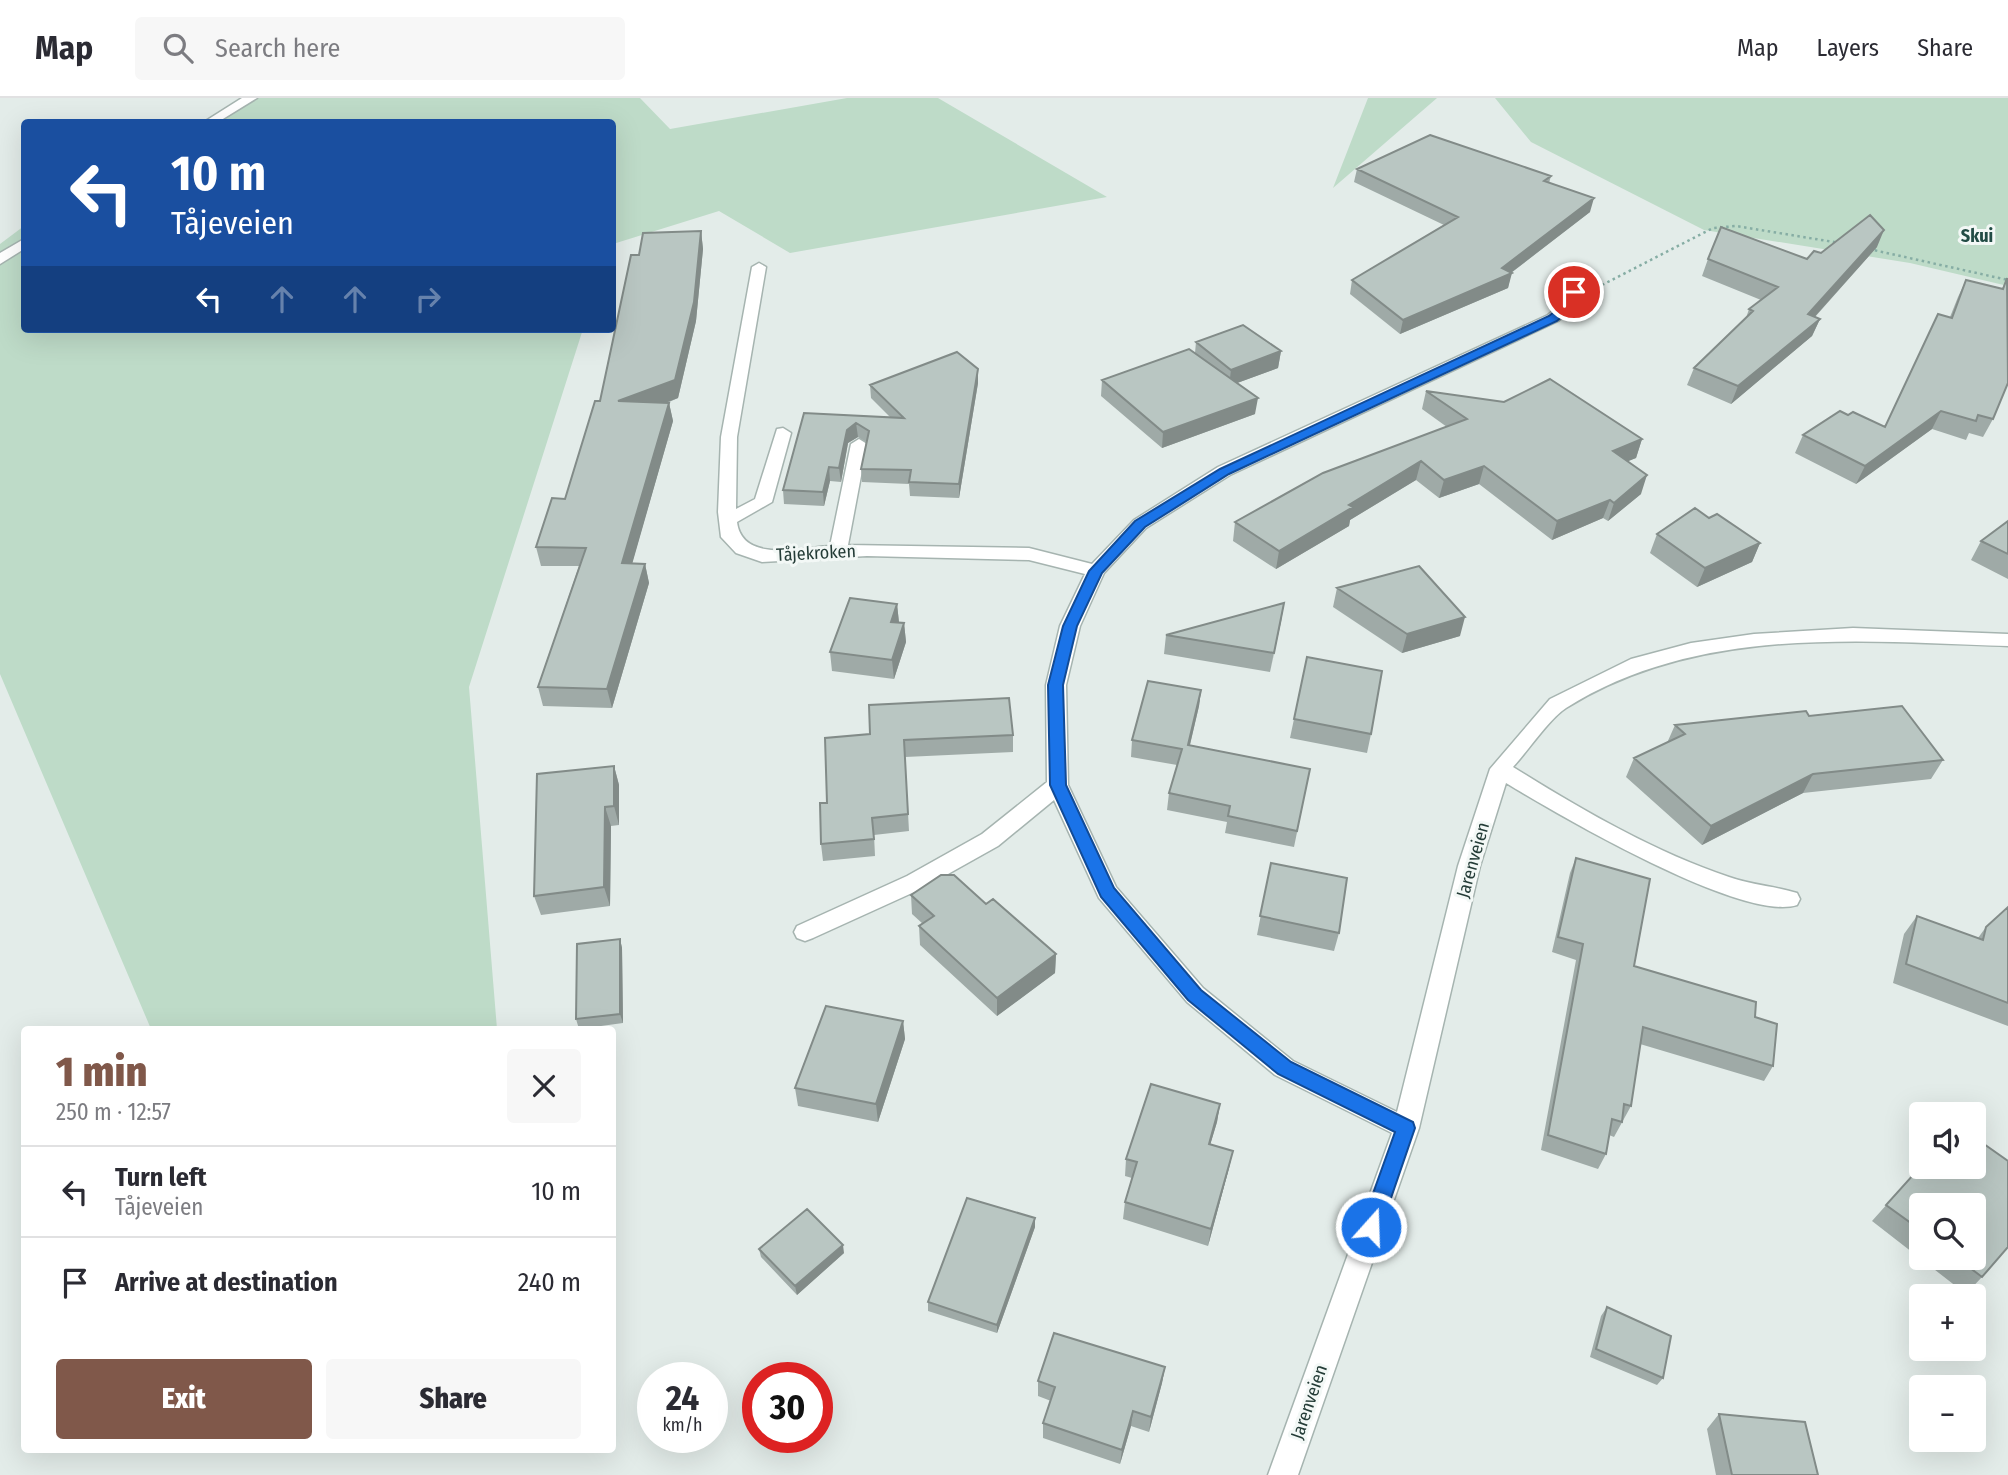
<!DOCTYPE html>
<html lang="en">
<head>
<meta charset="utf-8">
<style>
	body { margin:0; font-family:"Fira Sans Condensed",sans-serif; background:#f7f7f7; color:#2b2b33; height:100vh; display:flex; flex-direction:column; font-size:26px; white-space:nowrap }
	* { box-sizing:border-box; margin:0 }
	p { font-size:23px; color:#7c7c81 }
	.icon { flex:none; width:38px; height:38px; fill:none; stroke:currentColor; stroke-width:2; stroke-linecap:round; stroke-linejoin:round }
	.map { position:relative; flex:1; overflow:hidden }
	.drawer { position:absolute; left:21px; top:928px; width:595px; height:427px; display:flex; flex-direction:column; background:#fff; border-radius:7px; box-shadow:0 7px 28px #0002 }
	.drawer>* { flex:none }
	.hud { position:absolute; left:21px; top:21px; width:595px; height:214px; border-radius:7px; box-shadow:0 7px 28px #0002; background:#1a4fa0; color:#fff; overflow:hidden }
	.tools { position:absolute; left:1909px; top:1004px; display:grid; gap:14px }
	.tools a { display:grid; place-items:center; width:77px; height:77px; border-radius:7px; background:#fff; box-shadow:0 7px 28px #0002; font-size:35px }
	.speed { position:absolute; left:637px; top:1264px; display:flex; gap:14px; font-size:35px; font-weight:700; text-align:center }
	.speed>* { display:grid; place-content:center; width:91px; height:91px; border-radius:50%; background:#fff; box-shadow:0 7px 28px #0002; line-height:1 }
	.speed small { font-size:18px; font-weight:400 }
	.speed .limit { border:10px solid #d22; background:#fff; color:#111 }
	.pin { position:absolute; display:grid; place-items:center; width:60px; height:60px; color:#fff; margin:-30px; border:4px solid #fff; border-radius:50%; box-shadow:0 2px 7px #0007 }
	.me { position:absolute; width:77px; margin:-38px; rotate:20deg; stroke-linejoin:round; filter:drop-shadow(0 0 5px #0008) }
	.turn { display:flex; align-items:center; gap:24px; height:147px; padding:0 35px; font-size:32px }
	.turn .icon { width:91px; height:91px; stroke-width:2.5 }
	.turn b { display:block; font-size:49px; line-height:60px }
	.lanes { display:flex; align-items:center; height:66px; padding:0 35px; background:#0003; justify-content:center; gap:35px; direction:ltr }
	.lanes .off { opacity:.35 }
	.round { display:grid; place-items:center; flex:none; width:74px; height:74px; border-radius:7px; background:#f7f7f7 }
	.headline { display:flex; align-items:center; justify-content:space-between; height:119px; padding:0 35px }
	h1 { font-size:42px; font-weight:800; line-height:52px; color:#80584a }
	.button { display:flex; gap:14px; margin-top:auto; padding:14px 35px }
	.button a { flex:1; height:80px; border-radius:7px; background:#80584a; color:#fff; font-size:28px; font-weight:800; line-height:80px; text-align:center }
	.button a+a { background:#f7f7f7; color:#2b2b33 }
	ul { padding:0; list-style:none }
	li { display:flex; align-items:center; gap:21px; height:91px; padding:0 35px; border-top:2px solid #e1e1e2 }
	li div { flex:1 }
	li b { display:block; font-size:26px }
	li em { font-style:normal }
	header { display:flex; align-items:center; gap:42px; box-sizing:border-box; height:98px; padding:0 35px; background:#fff; border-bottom:2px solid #e1e1e2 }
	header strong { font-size:33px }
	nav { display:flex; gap:38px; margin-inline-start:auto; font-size:24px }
	.search { width:490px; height:63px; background:#f7f7f7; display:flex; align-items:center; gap:18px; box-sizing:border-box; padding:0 24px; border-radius:7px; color:#7c7c81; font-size:26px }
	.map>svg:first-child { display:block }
	.green { fill:#bedbc8 }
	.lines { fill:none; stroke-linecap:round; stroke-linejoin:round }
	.minor-casing { stroke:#a6b4b0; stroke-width:3 }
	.path { stroke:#86ada4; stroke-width:2.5; stroke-dasharray:2.5 3.5; stroke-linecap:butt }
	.minor { fill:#fff; fill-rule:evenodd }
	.wall { fill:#9faaa7; fill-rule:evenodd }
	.shaded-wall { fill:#828b88 }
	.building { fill:#b9c6c2; stroke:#828b88; stroke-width:2 }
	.route { fill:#1a73e8; stroke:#114b97; stroke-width:2 }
	.labels { text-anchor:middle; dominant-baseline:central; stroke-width:6; stroke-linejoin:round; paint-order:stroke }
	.far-quarter-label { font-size:18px; font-weight:bold; fill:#224c45; stroke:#f3f8f6 }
	.street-label { font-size:18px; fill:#243c37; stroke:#f3f8f6 }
</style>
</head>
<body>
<header>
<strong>Map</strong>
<div class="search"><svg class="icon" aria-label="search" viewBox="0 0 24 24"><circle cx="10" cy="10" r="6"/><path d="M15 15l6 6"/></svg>Search here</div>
<nav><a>Map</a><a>Layers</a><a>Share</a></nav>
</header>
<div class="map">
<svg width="2008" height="1377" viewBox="0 0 2008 1377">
	<rect width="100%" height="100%" fill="#e3ece9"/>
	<path class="green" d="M252,0H640L670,31L847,0H938L1107,99L790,155L719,113L613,146L612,24H206Z
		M1368,0H1437L1333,90Z
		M1495,0H2008V188L1910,165L1704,132L1531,44Z
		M24,128V231H583L469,589L497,931H151L0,576V146Z"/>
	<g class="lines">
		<g class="minor-casing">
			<path id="minor" d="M242,0H257L218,24H204Z
				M24,141V151L0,166V155Z
				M759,165L766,169L737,339L736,411L755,401L777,331L783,330L791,335L772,404L737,424C742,465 800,450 830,448L851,346L859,341L867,346L848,447L1029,450L1092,466L1134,422L1218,369L1548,217L1566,202L1569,191H1579L1580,204L1558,223L1230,377L1146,430L1104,475L1080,528L1066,587L1068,687L1116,789L1203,890L1293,963L1397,1014L1458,768L1490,671L1550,601L1631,561L1691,545L1754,536L1853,530L2008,536V548C1860,543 1698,527 1566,610C1549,621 1528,653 1513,669C1580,711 1654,754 1729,779C1751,787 1775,788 1797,795L1800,801L1797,807C1743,825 1557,716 1506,685L1480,768L1419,1030L1298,1377H1268L1392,1035L1275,977L1187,904L1099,800L1054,702L998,748L923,790L813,840L805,843L797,840L794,834L797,828L907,778L982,736L1047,684L1046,587L1060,528L1085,476L1029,462L867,458L762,464L736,455L721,439L718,414L721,339L752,169Z"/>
		</g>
		<path class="path" d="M1869,151L2008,182
			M1602,187L1713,130L1736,128L1840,145"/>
		<use href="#minor" class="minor"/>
	</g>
	<path class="wall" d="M1357,71L1551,78L1549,85L1590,114L1511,175L1508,190L1400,236L1350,196L1352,182L1444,127L1354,84Z
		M701,133L703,151L696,223L678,300L667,305H669L673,323L632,465L645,466L649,485L612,610L543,608L538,589L579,468H541L536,449L565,401L600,303L639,157Z
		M1877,149L1815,219L1820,221L1812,238L1731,306L1687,287L1694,270L1746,220L1749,211L1761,202L1702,178L1708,161H1807L1821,155Z
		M2007,180L1993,321L1983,339L1969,335L1966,342L1932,331L1856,386L1795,355L1803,337L1848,317L1885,329L1950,219L1958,199L1966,182L2002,191Z
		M1196,244L1281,253L1278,270L1237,285L1255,316L1162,350L1101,298L1102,282L1195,255Z
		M978,271V285L959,400L910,398L909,386L862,384L861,371L866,344L858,339L848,345L841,384L830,383L824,408L784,406L783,392L804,315L890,319L871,300L870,287Z
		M1426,293L1642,341L1636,360L1627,363L1641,396L1608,423L1603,420L1552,442L1479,386L1439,400L1416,382L1350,422L1349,428L1276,471L1233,443L1235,424L1447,329L1422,311Z
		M1709,420L1760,445L1752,464L1697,489L1650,455L1657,436Z
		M2008,423V481L1971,462L1981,443Z
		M1337,490L1460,538L1402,555L1333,509Z
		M1284,505L1270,574L1164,556L1166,537Z
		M897,506L899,524L904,525L906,544L894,581L832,573L830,554Z
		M1201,592L1199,608L1190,647L1310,671L1294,749L1225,735L1227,724L1167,712L1169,695L1177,667L1131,659L1132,642Z
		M1809,618L1943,662L1931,681L1803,695L1702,747L1626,679L1634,660L1667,645L1675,627Z
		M1294,621L1371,636L1367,655L1290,640Z
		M1013,637V654L905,659L909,733L874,737L875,758L823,763L821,746L827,705L825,640Z
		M614,668L619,687V727L611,728L610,808L541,817L534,798Z
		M1576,760L1634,868L1755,919L1773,968L1764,983L1640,946L1631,1008L1614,1039L1609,1037L1606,1056L1598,1071L1541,1052L1576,862L1552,854L1570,775Z
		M1271,765L1339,835L1334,853L1257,837Z
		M911,797L986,806L1056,856L1055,875L997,918L920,847L919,828L923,826L912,816Z
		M2008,809V928L1893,885L1904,836L1917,818L1978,840L1986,829Z
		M620,841L622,850L623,925L579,931L576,921Z
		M903,923L905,941L878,1024L798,1008L795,990Z
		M1220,1006L1217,1024L1210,1047L1233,1053L1229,1070L1208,1148L1123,1121L1125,1104L1132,1080L1125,1078L1126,1061Z
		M1974,1039L2008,1063V1149L1982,1179L1966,1196L1872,1123L1922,1067V1069H1974ZM1922,1108H1974V1160H1922Z
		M1035,1120V1129L997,1235L928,1213V1204Z
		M759,1151L844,1155L797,1197L761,1159Z
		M1607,1209L1663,1280L1657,1287L1590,1259L1601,1218Z
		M1165,1269L1162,1285L1149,1334L1131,1328L1120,1366L1043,1340V1325L1051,1303L1038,1298V1283Z
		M1719,1316L1818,1377H1716L1707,1331Z"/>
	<path class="shaded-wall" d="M1594,100L1590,114L1508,177L1512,175L1508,190L1400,236L1403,222L1502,170Z
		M1884,132L1877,149L1801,234L1808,216Z
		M701,133L703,151L696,223L678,300L622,321L618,303Z
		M1820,221L1812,238L1731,306L1738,288Z
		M1281,253L1278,270L1229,288L1231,272Z
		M978,271V285L959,400V386Z
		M1258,300L1255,316L1162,350L1163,334Z
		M669,305L673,323L627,484L622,465Z
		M1941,313L1932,331L1856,386L1865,368Z
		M856,325L858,339L848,345L841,384L839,370L847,332Z
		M1642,341L1636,360L1607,372L1613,353Z
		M1421,363L1416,382L1350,422L1349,428L1276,471L1279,453L1349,407Z
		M1484,368L1479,386L1439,400L1444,382Z
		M829,369L830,383L824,408L823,394Z
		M1647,377L1641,396L1608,423L1614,405Z
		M1610,402L1603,420L1552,442L1557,423Z
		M1760,445L1752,464L1697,489L1705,470Z
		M645,466L649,485L612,610L607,591Z
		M1284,505L1281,524L1270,574L1274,555Z
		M897,506L899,525L891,524Z
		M1465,519L1460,538L1402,555L1407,536Z
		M904,525L906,544L894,581L892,562Z
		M1201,592L1199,608L1186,663L1188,647Z
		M614,668L619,687V727L614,708Z
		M1813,676L1803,695L1702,747L1711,728Z
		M605,709L611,728L610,808L604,789Z
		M620,841L622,850L623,925L620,916Z
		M1056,856L1055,875L997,918V900Z
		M903,923L905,941L878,1024L876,1006Z
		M1220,1006L1217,1024L1205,1064L1209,1046Z
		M1233,1053L1229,1070L1208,1148L1211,1131Z
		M1035,1120V1129L997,1235V1227Z
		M843,1147L844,1155L797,1197L795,1188Z
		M1165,1269L1162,1285L1149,1334L1151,1319Z
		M1133,1313L1131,1328L1120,1366L1122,1352Z"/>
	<path class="building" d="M1430,37L1551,78L1544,83L1594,100L1502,170L1512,175L1403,222L1352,182L1458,119L1357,71Z
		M1870,117L1884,132L1808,216L1820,221L1738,288L1694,270L1753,213L1749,211L1778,189L1708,161L1721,129L1807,161L1814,153L1821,155Z
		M701,133L694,204L675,282L618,303L669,305L622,465L645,466L607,591L538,589L586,450L536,449L552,400L565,401L595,303H600L631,157H639L643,135Z
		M2007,180L2008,285L1993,321L1978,317L1976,323L1941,313L1865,368L1803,337L1840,313L1848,317L1853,314L1885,329L1938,216L1952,220L1966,182L2003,191Z
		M1243,227L1281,253L1231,272L1196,244Z
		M1189,251L1258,300L1163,334L1102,282Z
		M957,254L978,271L959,386L909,384L911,372L861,371L869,333L856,325L847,332L839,370L829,369L823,394L783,392L804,315L904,320L870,287Z
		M1550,281L1642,341L1613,353L1647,377L1614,405L1610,402L1557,423L1484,368L1444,382L1421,363L1349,407L1353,409L1279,453L1235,424L1323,375L1467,321L1426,293L1504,304Z
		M1695,410L1709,420L1717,416L1760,445L1705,470L1657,436Z
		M2008,423V456L1981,443Z
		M1419,468L1465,519L1407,536L1337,490Z
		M850,500L897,506L891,524L904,525L892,562L830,554Z
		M1284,505L1274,555L1166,537Z
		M1307,559L1382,573L1371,636L1294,621Z
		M1148,583L1201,592L1188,647L1310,671L1297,733L1228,718L1230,708L1169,695L1182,651L1132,642Z
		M1009,600L1013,637L904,642L908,716L872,720L874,741L821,746L820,705H827L825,640L870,636L869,607Z
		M1902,608L1943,662L1813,676L1711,728L1634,660L1685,636L1675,627L1806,613L1809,618Z
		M614,668V708L605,709L604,789L534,798L537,676Z
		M1576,760L1650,781L1634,868L1756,904L1755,919L1777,926L1773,968L1643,929L1631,1008L1624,1006L1622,1024L1612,1021L1606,1056L1548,1037L1583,846L1558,839Z
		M1271,765L1347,780L1339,835L1260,818Z
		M941,777H954L986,806L993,801L1056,856L997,900L919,828L934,818L911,797Z
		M2008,809V905L1906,866L1917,818L1983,842L1986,829Z
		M620,841V916L576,921L577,846Z
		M826,908L903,923L876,1006L795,990Z
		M1151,986L1220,1006L1209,1046L1233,1053L1211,1131L1125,1104L1137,1064L1126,1061Z
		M1974,1039L2008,1063V1149L1982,1179L1957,1160H1974V1108H1922V1133L1886,1107L1922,1067V1069H1974Z
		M967,1100L1035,1120L997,1227L928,1204Z
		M807,1111L843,1147L795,1188L759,1151Z
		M1607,1209L1671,1238L1663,1280L1596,1251Z
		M1054,1235L1165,1269L1151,1319L1133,1313L1122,1352L1043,1325L1055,1289L1038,1283Z
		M1719,1316L1805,1324L1818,1377H1732Z"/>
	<path class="route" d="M1574,191L1580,194L1579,204L1557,223L1229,376L1145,429L1102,475L1077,528L1063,587L1066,687L1114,790L1201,892L1291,964L1413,1024L1415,1030L1381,1129L1378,1135L1371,1138L1364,1135L1361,1129L1395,1034L1278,976L1188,902L1101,799L1050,687L1048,587L1063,528L1089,473L1135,423L1220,371L1549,218L1567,203L1568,194Z"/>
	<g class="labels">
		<g class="far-quarter-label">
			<text x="1977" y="138">Skui</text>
		</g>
		<g class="street-label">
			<text transform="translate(816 455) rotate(-3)">Tåjekroken</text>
			<text transform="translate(1473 762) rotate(-74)">Jarenveien</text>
			<text transform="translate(1309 1304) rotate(-71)">Jarenveien</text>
		</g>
	</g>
</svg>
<div class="tools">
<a><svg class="icon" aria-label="sound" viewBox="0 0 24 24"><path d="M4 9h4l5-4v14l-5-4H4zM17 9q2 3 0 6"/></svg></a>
<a><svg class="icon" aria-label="search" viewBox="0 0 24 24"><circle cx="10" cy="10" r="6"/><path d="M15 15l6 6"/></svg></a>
<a>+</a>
<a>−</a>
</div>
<div class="speed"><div>24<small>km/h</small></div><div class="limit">30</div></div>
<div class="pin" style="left:1574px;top:194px;background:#d93025"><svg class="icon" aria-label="arrive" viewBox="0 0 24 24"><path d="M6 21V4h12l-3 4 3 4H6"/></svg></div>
<svg class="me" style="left:1371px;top:1129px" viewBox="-20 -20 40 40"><circle r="17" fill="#1a73e8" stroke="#fff" stroke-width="3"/><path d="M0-11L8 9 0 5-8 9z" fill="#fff"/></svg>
<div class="hud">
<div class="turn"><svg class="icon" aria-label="left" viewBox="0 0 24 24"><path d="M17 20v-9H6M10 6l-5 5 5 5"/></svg><div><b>10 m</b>Tåjeveien</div></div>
<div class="lanes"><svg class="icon" aria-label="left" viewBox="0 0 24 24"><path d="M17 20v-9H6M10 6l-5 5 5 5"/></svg><svg class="icon off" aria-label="ahead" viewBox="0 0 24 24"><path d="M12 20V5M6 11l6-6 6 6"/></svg><svg class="icon off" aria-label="ahead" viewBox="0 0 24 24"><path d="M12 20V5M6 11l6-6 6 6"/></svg><svg class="icon off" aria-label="right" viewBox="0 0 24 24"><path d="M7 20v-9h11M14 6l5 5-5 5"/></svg></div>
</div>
<section class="drawer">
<div class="headline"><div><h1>1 min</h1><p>250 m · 12:57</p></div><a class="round"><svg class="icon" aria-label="close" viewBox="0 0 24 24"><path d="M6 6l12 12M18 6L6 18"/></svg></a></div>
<ul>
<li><svg class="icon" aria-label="left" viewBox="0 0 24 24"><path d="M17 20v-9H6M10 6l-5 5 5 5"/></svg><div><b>Turn left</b><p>Tåjeveien</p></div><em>10 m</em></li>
<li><svg class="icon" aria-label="arrive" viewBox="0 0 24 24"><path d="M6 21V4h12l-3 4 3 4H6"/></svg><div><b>Arrive at destination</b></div><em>240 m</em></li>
</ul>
<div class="button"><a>Exit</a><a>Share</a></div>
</section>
</div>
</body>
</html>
